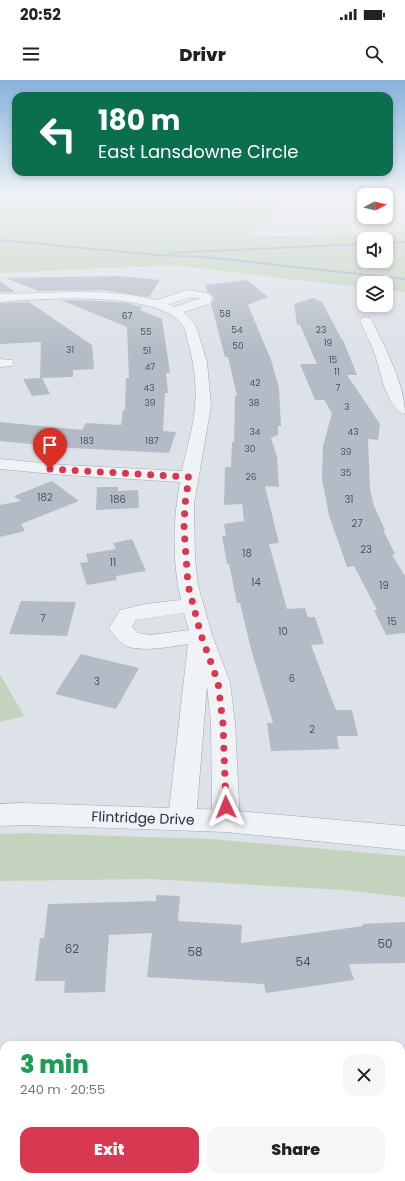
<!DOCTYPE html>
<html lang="en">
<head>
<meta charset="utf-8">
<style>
	body { margin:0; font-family:Poppins,sans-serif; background:#f6f6f6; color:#222; height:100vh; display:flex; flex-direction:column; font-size:15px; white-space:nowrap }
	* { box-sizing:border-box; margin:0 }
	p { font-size:13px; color:#767676 }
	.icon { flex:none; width:22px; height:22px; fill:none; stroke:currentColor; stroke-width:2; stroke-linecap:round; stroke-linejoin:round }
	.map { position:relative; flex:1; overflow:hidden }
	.panel { position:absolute; left:0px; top:961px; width:405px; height:140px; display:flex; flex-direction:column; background:#fff; border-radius:12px 12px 0 0; box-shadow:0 2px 6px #0003 }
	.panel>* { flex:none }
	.banner { position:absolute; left:12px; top:12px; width:381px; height:84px; border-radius:12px; box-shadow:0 2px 6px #0003; background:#0b6e4f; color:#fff; overflow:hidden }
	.needle { width:26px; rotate:83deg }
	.fabs { position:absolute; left:357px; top:108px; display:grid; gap:8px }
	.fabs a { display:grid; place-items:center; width:36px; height:36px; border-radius:8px; background:#fff; box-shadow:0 2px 6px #0003; font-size:20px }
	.pin { position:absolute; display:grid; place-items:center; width:34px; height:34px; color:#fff; margin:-41px -17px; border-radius:50% 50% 50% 0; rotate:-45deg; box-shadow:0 0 4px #0007 }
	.pin .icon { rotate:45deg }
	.me { position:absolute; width:44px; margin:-22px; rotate:358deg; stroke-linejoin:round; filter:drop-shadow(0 0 3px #0008) }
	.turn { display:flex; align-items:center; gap:14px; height:84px; padding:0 20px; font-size:18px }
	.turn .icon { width:52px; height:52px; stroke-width:2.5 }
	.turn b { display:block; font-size:28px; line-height:34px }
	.round { display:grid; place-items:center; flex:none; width:42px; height:42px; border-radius:12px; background:#f6f6f6 }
	.head { display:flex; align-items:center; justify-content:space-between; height:68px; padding:0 20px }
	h1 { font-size:24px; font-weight:800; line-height:30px; color:#1e9e55 }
	.action { display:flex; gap:8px; margin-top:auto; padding:8px 20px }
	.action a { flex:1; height:46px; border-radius:12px; background:#d83852; color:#fff; font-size:16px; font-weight:800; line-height:46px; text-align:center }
	.action a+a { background:#f6f6f6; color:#222 }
	.status { display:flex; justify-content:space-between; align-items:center; height:28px; padding:0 20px; background:#fff; direction:ltr }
	.status svg { height:11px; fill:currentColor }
	header { display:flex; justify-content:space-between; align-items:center; height:52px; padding:0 20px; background:#fff; font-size:18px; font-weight:800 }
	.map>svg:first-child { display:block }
	.green { fill:#c4d3be; fill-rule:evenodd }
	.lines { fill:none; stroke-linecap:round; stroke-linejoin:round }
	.stream { fill:#95b0cb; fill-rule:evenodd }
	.building { fill:#b4bbc6 }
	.minor-casing { stroke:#a2a9b2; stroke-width:1 }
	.tertiary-casing { stroke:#a2a9b2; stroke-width:1 }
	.minor { fill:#f0f3f6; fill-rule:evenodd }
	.tertiary { fill:#f0f3f6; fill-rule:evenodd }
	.route { stroke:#d83852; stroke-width:7; stroke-dasharray:0 12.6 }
	.labels { text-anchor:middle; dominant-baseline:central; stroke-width:3; stroke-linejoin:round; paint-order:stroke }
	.far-number-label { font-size:9px; fill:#4a5362 }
	.number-label { font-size:10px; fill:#4a5362 }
	.near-number-label { font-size:12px; fill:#4a5362 }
	.near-street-label { font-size:14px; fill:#263040; stroke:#edf1f6 }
</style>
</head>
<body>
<div class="status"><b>20:52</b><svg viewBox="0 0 49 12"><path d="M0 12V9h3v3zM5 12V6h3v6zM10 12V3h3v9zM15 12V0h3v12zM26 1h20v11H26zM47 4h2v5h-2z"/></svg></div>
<header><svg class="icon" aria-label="menu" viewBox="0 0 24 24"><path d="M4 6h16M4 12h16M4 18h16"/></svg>Drivr<svg class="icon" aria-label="search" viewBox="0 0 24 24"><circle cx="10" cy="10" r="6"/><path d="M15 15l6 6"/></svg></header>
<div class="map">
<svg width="405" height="1101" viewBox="0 0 405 1101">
	<rect width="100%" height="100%" fill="#dde2e8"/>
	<path class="green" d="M0,117H294L246,157L405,152V212L386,210V203H364V208L173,185L0,193ZM364,159H386V181H364Z
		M0,594L24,636L0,642Z
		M25,753L210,759L405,776V817L344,810L150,799L0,801V754Z"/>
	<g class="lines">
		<path class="stream" d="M0,159L156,174L205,176L405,198V200L205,178L156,176L0,161Z
			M405,161V163L386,164V162Z
			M364,163V165L168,174L167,173L168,172Z"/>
	</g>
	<path class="building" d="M120,196L160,200L149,217L102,210L39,211L5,198Z
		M247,200L268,217L248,225L271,280L279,308L281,346H278V355L271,358L277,377L279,407L265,406L279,463L269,464L287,529L305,528L308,537H315L324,564L311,565L336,630H352L358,656H337L339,669L271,671L267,643H273L251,569L240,523H237L229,484H227L222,456H226L224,444L244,441L242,424L224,425L225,387H231L232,362H234L235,316H237L228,277H225L211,224L214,218L207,211L206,205Z
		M0,201L15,212H0Z
		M313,218L322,222L342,260H343L357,295H347L380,344L378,360L368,359L370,409L374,426L385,450H383L395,474L392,475L405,496V553L386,555L374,530H377L354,486L347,487L329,435L322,399L323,366L332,333L324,320H315L300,284H317L300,245H297L294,224Z
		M61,220L99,221L127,223L142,227L140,230L162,239L170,293H166L168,313H165L163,351L176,352L169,373L72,368L0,361V342L82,350L86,343L121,345L123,330H125L126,298H129L127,247Z
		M29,222L92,265L94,289L73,290V297L42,298L50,314L32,316L23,299L40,298L41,262L0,264V223Z
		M52,401L79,421L21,444L25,451L0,457V425L21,421L14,416Z
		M97,407H118V411L138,410L139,428L96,430Z
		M132,459L146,491L116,496L117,500L87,505L80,483L88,482L86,474L116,469L113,463Z
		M21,521L76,522L67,556L9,554Z
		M81,574L139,588L116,629L55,614Z
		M156,815L180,816L178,841L242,845L241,863L363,846L362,844L405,842V883L349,884L354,900L266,913L264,904L147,897L152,853L109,855L105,912L64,913L65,901H35L40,858H44L48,824L156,821Z"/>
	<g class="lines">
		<g class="minor-casing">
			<path id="minor" d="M187,210L208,213L213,218L209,224L184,232L196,246L207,282L211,326L194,424L195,478L198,505L212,555L230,602L235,643L240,741L236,749L226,752L216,749L212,741L211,643L207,606L196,739L192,747L182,750L172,747L168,739L188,564C173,566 137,574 123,564C118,560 113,554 109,548L120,530L145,524L181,520C172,481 173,440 180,402L64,395L0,389V379L64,385L182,391C186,371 194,346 195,326C197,306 194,284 189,265C187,260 187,253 184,248C165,209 37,219 0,222V214L73,212H102L131,215L157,220ZM188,218H201L174,227L168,224ZM184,533L189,550L151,555L138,553L132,547L136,540Z
				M366,237L370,238L372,241C385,267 405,305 405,334C386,329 381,291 375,275C371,263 365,252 360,241L362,238Z
				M0,279L12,280L14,283L12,286L0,287Z
				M0,980H4V1016H0Z
				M401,1013H405V1049H401Z"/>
		</g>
		<g class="tertiary-casing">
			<path id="tertiary" d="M23,723L226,730L405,746V770L226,752L23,745L0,746V724Z"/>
		</g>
		<use href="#minor" class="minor"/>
		<use href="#tertiary" class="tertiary"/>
	</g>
	<linearGradient id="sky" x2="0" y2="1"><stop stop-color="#87b2dc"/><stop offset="0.43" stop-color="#f0f2f5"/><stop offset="1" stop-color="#f0f2f5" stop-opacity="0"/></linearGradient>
	<rect width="405" height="271" fill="url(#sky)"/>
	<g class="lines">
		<path class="route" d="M50,389L189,397L185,424L184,448L188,505L201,555L218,602L223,644L226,727"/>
	</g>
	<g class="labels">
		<g class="far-number-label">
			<text x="225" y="234">58</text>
			<text x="127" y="236">67</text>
			<text x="237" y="250">54</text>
			<text x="321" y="250">23</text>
			<text x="146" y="252">55</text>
			<text x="328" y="263">19</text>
			<text x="238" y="266">50</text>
			<text x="70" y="270">31</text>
			<text x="147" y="271">51</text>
			<text x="333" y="280">15</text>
			<text x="150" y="287">47</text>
			<text x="337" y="292">11</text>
			<text x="255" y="303">42</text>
			<text x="149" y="308">43</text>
			<text x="338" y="308">7</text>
			<text x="150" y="323">39</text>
			<text x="254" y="323">38</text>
			<text x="347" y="327">3</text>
			<text x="255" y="352">34</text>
			<text x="353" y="352">43</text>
			<text x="87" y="361">183</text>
			<text x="152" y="361">187</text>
			<text x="250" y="369">30</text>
			<text x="346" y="372">39</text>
			<text x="346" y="393">35</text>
			<text x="251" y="397">26</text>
		</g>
		<g class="number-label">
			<text x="45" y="417">182</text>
			<text x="118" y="419">186</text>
			<text x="349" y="419">31</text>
			<text x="357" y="443">27</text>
			<text x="366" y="469">23</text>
			<text x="247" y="473">18</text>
			<text x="113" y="482">11</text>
			<text x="256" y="502">14</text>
			<text x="384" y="505">19</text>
			<text x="43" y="538">7</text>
			<text x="392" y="541">15</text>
			<text x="283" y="551">10</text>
			<text x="292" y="598">6</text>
			<text x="97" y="601">3</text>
			<text x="312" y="649">2</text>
		</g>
		<g class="near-number-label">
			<text x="385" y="863">50</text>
			<text x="72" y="868">62</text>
			<text x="195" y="871">58</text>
			<text x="303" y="881">54</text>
		</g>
		<g class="near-street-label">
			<text transform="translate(143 738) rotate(2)">Flintridge Drive</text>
		</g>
	</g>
</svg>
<div class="fabs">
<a><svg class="needle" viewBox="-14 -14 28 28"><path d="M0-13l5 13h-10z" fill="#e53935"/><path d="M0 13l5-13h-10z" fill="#767676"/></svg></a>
<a><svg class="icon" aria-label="sound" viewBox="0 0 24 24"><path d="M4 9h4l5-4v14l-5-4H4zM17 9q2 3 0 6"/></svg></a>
<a><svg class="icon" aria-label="layers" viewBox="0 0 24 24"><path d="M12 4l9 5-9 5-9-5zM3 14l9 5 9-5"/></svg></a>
</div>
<div class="pin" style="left:50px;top:389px;background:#d93025"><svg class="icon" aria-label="arrive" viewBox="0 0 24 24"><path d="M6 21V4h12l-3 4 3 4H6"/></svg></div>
<svg class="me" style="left:226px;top:727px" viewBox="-20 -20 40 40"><path d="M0-17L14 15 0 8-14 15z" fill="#d83852" stroke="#fff" stroke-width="4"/></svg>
<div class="banner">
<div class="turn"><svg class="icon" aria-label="left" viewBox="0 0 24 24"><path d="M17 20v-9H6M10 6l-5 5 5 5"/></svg><div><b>180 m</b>East Lansdowne Circle</div></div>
</div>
<section class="panel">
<div class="head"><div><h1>3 min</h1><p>240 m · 20:55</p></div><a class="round"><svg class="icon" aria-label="close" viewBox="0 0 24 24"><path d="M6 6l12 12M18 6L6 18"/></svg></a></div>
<div class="action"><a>Exit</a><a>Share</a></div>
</section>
</div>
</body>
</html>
